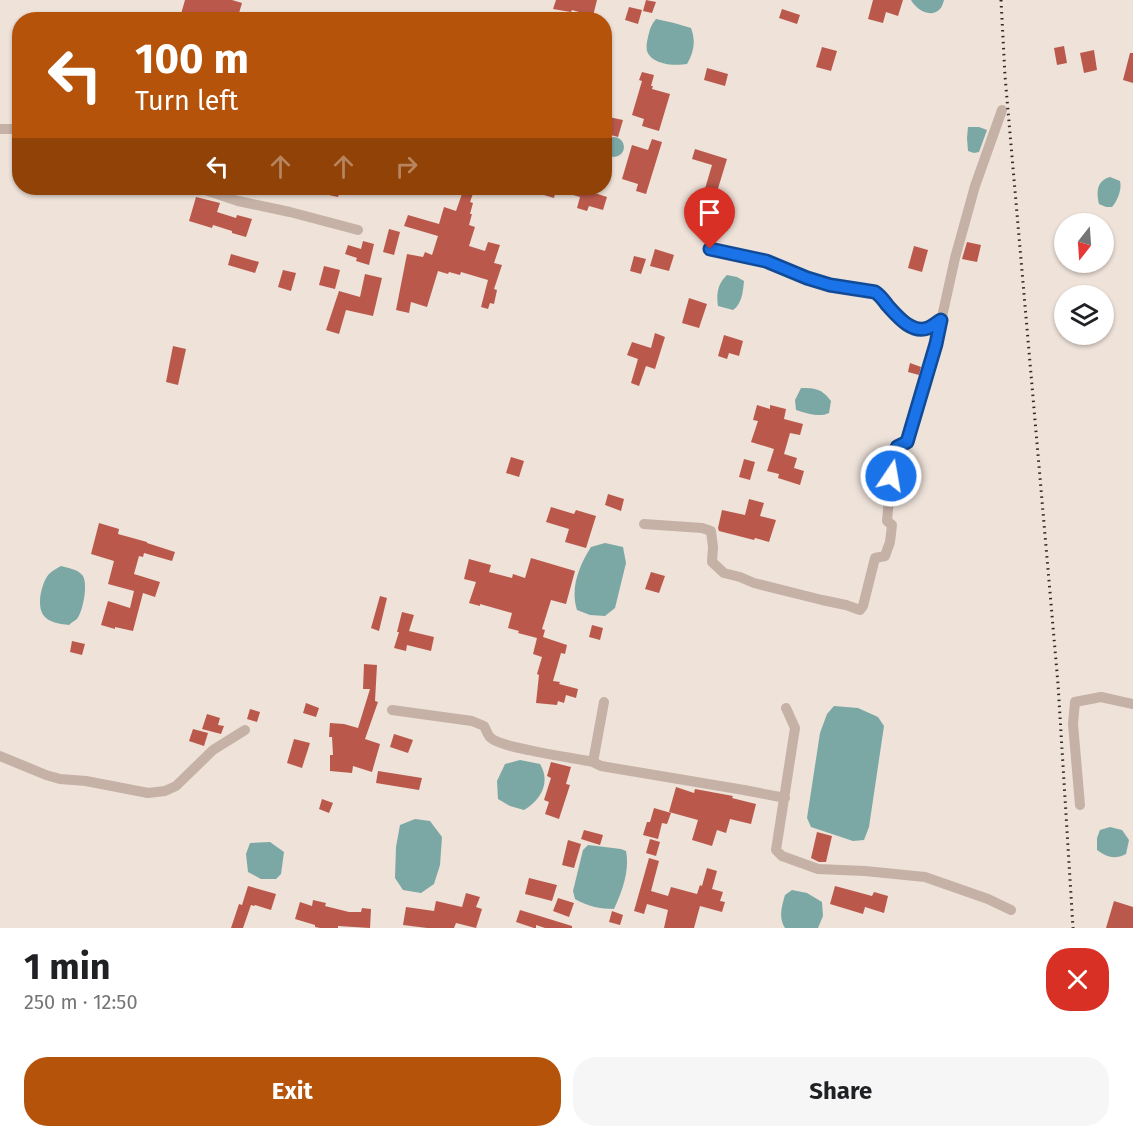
<!DOCTYPE html>
<html lang="en">
<head>
<meta charset="utf-8">
<style>
	body { margin:0; font-family:"Fira Sans",sans-serif; background:#f6f6f6; color:#202124; height:100vh; display:flex; flex-direction:column; font-size:22px; white-space:nowrap }
	* { box-sizing:border-box; margin:0 }
	p { font-size:20px; color:#757577 }
	.icon { flex:none; width:33px; height:33px; fill:none; stroke:currentColor; stroke-width:2; stroke-linecap:round; stroke-linejoin:round }
	.map { position:relative; height:928px; overflow:hidden }
	.drawer { display:flex; flex-direction:column; background:#fff; flex:1 }
	.drawer>* { flex:none }
	.top-card { position:absolute; left:12px; top:12px; width:600px; height:183px; border-radius:24px; box-shadow:0 2px 4px #0004; background:#b45309; color:#fff; overflow:hidden }
	.needle { width:39px; rotate:197deg }
	.tools { position:absolute; left:1054px; top:213px; display:grid; gap:12px }
	.tools a { display:grid; place-items:center; width:60px; height:60px; border-radius:50%; background:#fff; box-shadow:0 2px 4px #0004; font-size:30px }
	.pin { position:absolute; display:grid; place-items:center; width:51px; height:51px; color:#fff; margin:-62px -26px; border-radius:50% 50% 50% 0; rotate:-45deg; box-shadow:0 0 6px #0007 }
	.pin .icon { rotate:45deg }
	.me { position:absolute; width:66px; margin:-33px; rotate:12deg; stroke-linejoin:round; filter:drop-shadow(0 0 4px #0008) }
	.turn { display:flex; align-items:center; gap:21px; height:126px; padding:0 24px; font-size:27px }
	.turn .icon { width:78px; height:78px; stroke-width:2.5 }
	.turn b { display:block; font-size:42px; line-height:51px }
	.lanes { display:flex; align-items:center; height:57px; padding:0 24px; background:#0003; justify-content:center; gap:30px; direction:ltr }
	.lanes .off { opacity:.35 }
	.round { display:grid; place-items:center; flex:none; width:63px; height:63px; border-radius:24px; background:#f6f6f6 }
	.overview { display:flex; align-items:center; justify-content:space-between; height:102px; padding:0 24px }
	h1 { font-size:36px; font-weight:700; line-height:45px }
	.cta { display:flex; gap:12px; margin-top:auto; padding:12px 24px }
	.cta a { flex:1; height:69px; border-radius:24px; background:#b45309; color:#fff; font-size:24px; font-weight:700; line-height:69px; text-align:center }
	.cta a+a { background:#f6f6f6; color:#202124 }
	.map>svg:first-child { display:block }
	.water { fill:#7ba8a5 }
	.building { fill:#ba594b }
	.lines { fill:none; stroke-linecap:round; stroke-linejoin:round }
	.minor { stroke:#c5b1a6; stroke-width:10 }
	.rail { stroke:#322826; stroke-width:3; stroke-dasharray:1.5 4.5; stroke-linecap:butt }
	.route-casing { stroke:#114b97; stroke-width:15 }
	.route { stroke:#1a73e8; stroke-width:10 }
</style>
</head>
<body>
<div class="map">
<svg width="1133" height="928" viewBox="0 0 1133 928">
	<rect width="100%" height="100%" fill="#eee2d9"/>
	<path class="water" d="M911,0H944C943,3 942,7 940,9C930,19 916,9 911,0Z
		M656,19L674,23L691,28C696,41 694,52 687,64C675,66 652,65 647,51C646,46 647,42 648,37C650,29 651,25 656,19Z
		M968,127H979L987,130L979,152L974,153L968,151L967,138Z
		M604 147a10 10 0 1 1 20 0a10 10 0 1 1-20 0Z
		M1110,177L1120,181C1122,189 1118,200 1112,207H1106L1099,204C1096,192 1097,180 1110,177Z
		M727,275L737,277L744,281C743,291 742,304 733,310L718,306C716,294 718,283 727,275Z
		M801,388C816,388 822,389 831,401L829,413C818,418 806,413 796,410L795,400Z
		M605,543L623,547L626,563L615,608L605,616L590,615L577,610C570,588 579,566 591,547Z
		M61,566C68,568 78,569 83,576C88,585 83,611 77,619C74,621 71,623 69,625C61,624 52,623 46,618C35,610 41,583 49,574C52,571 57,568 61,566Z
		M834,706L858,708L878,717L884,726L869,827L864,840L853,841L811,827L807,818L820,733L827,714Z
		M520,760L540,764C551,782 541,800 524,810L510,806L498,799L497,781L505,764Z
		M415,819L430,821L442,837L440,865L434,884L421,893L403,890L395,878L396,847L400,825Z
		M1110,827L1122,830L1129,840L1126,854C1114,860 1107,857 1097,850V838L1100,830Z
		M270,842L284,852L281,874L276,879H261L248,872L246,854L250,843Z
		M588,845L621,849L626,851C630,870 622,892 614,909C600,909 587,906 575,899L573,891L583,850Z
		M792,890L807,893L822,902L823,916L818,928H785C778,917 782,906 785,895Z"/>
	<path class="building" d="M185,0H232L242,3L237,20H214L194,14L193,17L181,14Z
		M556,0H597L593,16L572,10L571,12L553,9Z
		M646,0L656,2L652,13L643,11Z
		M873,0H903L898,16L886,12L883,23L868,19Z
		M629,7L642,10L638,24L625,20Z
		M782,9L800,15L797,24L779,18Z
		M1064,46L1067,63L1057,65L1054,48Z
		M822,47L837,51L831,71L816,67Z
		M1094,50L1097,70L1084,73L1080,53Z
		M1130,53H1133V83L1123,80Z
		M707,68L728,74L725,86L704,80Z
		M642,72L654,75L651,86H653L652,89L670,94L659,131L642,126L644,119L632,115L642,81L639,80Z
		M604,116L623,120L618,137L604,133Z
		M652,139L662,142L646,194L636,191L638,184L622,179L632,145L648,150Z
		M695,149L727,159L716,195L704,192L712,165L692,159Z
		M332,188H341L338,197L329,195Z
		M464,188H475L470,202L473,203L470,214H472L469,225L475,227L469,246L485,251L488,242L500,245L494,263L502,265L494,289L497,290L494,304L490,303L488,309L481,307L488,280L461,272L460,275L449,272L448,274L438,271L427,307L411,302L409,313L396,310L407,254L423,257L425,252L432,255L438,236L404,226L408,215L439,224L444,207L456,211Z
		M528,188H590L589,191L607,197L603,210L589,206L587,211L577,208L580,197L556,190L554,198L527,190Z
		M196,197L220,203L217,212L236,218L237,215L252,219L246,237L232,233V231L213,225L212,228L189,221Z
		M389,229L400,232L394,255L383,252Z
		M363,241L374,244L369,265L356,261L357,258L345,254L348,245L361,249Z
		M967,242L981,245L977,262L962,259Z
		M914,246L928,250L922,272L908,268Z
		M655,249L674,255L669,271L650,266Z
		M231,254L259,262L255,273L228,265Z
		M634,256L646,259L641,274L630,271Z
		M324,266L340,270L335,289L319,285Z
		M283,270L296,273L291,291L278,287Z
		M365,274L382,278L373,316L346,310L339,334L326,330L339,291L360,297Z
		M689,298L707,304L699,328L682,323Z
		M655,333L665,337L655,369L646,366L639,386L631,383L638,359L627,355L632,342L651,348Z
		M724,335L743,341L739,356L729,353L727,359L718,356Z
		M173,346L186,349L178,385L166,382Z
		M910,363L921,367L919,375L908,372Z
		M757,405L770,409V405L786,409L784,419L803,424L800,435L790,433L784,454L797,458L794,468L804,471L800,485L778,478L779,474L767,471L774,449L751,442L758,421L753,420Z
		M511,457L524,461L519,477L506,473Z
		M744,459L755,462L750,480L739,477Z
		M608,494L624,499L621,511L605,505Z
		M749,499L764,503L760,516L776,520L769,542L755,538L754,540L719,531L718,528L722,510L745,515Z
		M551,507L574,514L576,510L596,516L586,548L565,542L569,529L546,522Z
		M99,523L119,529L118,534L147,542V543L175,552L172,561L144,553L143,557L139,556L134,574L160,582L155,597L143,593L133,631L115,627V629L101,625L108,601L130,608L134,591L108,584L114,561L91,554Z
		M531,558L575,571L566,604L551,600L542,629L545,630L543,637L567,645L565,654L561,653L553,681L560,682L559,684L578,689L576,698L566,695L564,703L558,701L557,705L536,703L539,675L537,674L542,657L533,654L537,638L518,633L519,631L508,628L512,613L480,604V606L469,603L476,582L464,579L469,559L491,565L489,572L512,578L513,574L525,578Z
		M651,572L665,576L659,593L645,589Z
		M380,596L387,598L379,631L371,628Z
		M402,612L414,615L409,631L434,637L431,651L407,645L406,651L394,648L399,632H397Z
		M592,625L603,628L600,640L589,637Z
		M72,641L85,644L82,655L70,652Z
		M364,664L377,665L375,701L378,702L365,739L380,744L372,772L353,766L352,773L330,771V755H333L332,737H329L330,723L344,724L358,728L370,689H363Z
		M306,703L319,708L316,717L303,713Z
		M250,709L260,712L257,722L247,719Z
		M207,714L220,718L218,725L224,726L221,734L202,729Z
		M193,729L208,733L204,746L189,741Z
		M394,734L413,740L408,753L390,747Z
		M294,739L310,743L302,768L287,763Z
		M551,762L571,767L566,784L570,785L559,819L545,814L549,802L544,800L551,778L547,776Z
		M378,771L422,778L419,790L376,783Z
		M676,787L694,793L695,789L733,796L732,798L756,804L751,824L730,819L726,833L717,830L712,846L692,840L698,820L669,812Z
		M322,799L333,803L329,813L319,809Z
		M654,808L671,813L667,824L662,823L658,839L643,835L647,822H650Z
		M584,830L603,835L600,845L581,839Z
		M817,832L832,836L826,862H819L811,858Z
		M650,839L660,842L656,856L646,853Z
		M568,840L581,844L574,868L562,865Z
		M649,858L659,861L651,891L668,896L671,887L697,894L700,885L702,886L707,868L717,871L712,889L723,892L720,901L725,902L722,912L700,906L694,928H664L668,910L647,904L644,914L634,911Z
		M529,878L557,885L552,901L525,894Z
		M248,886L276,894L271,910L255,905L254,906L251,905L243,928H231L239,904L242,905Z
		M835,886L872,896L874,892L888,896L884,913L865,907L863,914L830,904Z
		M466,893L480,897L476,907L482,909L476,928L456,923L454,928H427L403,925L406,907L434,911L436,901L462,907Z
		M558,898L574,903L569,917L553,911Z
		M313,900L326,903L325,906L349,912H361L362,908L371,909L370,928L338,926V928H320L315,927V925L295,919L300,902L312,906Z
		M1114,901L1133,907V928H1106Z
		M520,910L572,926V928H545L536,925V928H534L516,922Z
		M612,911L623,915L620,925L609,922Z"/>
	<g class="lines">
		<path class="minor" d="M0,129H20
			M199,188L238,201L290,212L358,230
			M710,249L767,261L807,277L830,285L875,292C881,296 884,301 888,306C898,317 912,334 928,328C933,326 937,323 941,320
			M644,524L702,528L711,531L713,547L712,562L724,573L740,577L754,583L822,600L846,605L860,610L863,606L875,558L885,556L890,542L892,525L887,521L891,476L897,447L907,442L936,344L955,258L975,186L1002,110
			M604,702L593,762L601,766L744,790L785,798
			M786,708L795,728L776,850L782,856L818,869L865,871L925,877L988,899L1011,910
			M392,710L472,721L484,726C486,729 488,736 491,738C501,748 575,758 593,762
			M0,756L46,775L60,779L86,781L148,793L165,791L176,786L213,750L245,730
			M1080,805L1073,724L1075,702L1101,697L1133,704"/>
		<path class="rail" d="M1001,0L1005,76L1058,684L1073,928"/>
	</g>
	<g class="lines">
		<g class="route-casing">
			<path id="route" d="M710,249L766,261L807,278L830,285L875,292C881,296 884,301 888,306C898,317 912,334 928,328C933,326 937,322 941,320L936,344L907,442L897,447L891,476"/>
		</g>
		<use href="#route" class="route"/>
	</g>
</svg>
<div class="tools">
<a><svg class="needle" viewBox="-14 -14 28 28"><path d="M0-13l5 13h-10z" fill="#e53935"/><path d="M0 13l5-13h-10z" fill="#757577"/></svg></a>
<a><svg class="icon" aria-label="layers" viewBox="0 0 24 24"><path d="M12 4l9 5-9 5-9-5zM3 14l9 5 9-5"/></svg></a>
</div>
<div class="pin" style="left:710px;top:249px;background:#d93025"><svg class="icon" aria-label="arrive" viewBox="0 0 24 24"><path d="M6 21V4h12l-3 4 3 4H6"/></svg></div>
<svg class="me" style="left:891px;top:476px" viewBox="-20 -20 40 40"><circle r="17" fill="#1a73e8" stroke="#fff" stroke-width="3"/><path d="M0-11L8 9 0 5-8 9z" fill="#fff"/></svg>
<div class="top-card">
<div class="turn"><svg class="icon" aria-label="left" viewBox="0 0 24 24"><path d="M17 20v-9H6M10 6l-5 5 5 5"/></svg><div><b>100 m</b>Turn left</div></div>
<div class="lanes"><svg class="icon" aria-label="left" viewBox="0 0 24 24"><path d="M17 20v-9H6M10 6l-5 5 5 5"/></svg><svg class="icon off" aria-label="ahead" viewBox="0 0 24 24"><path d="M12 20V5M6 11l6-6 6 6"/></svg><svg class="icon off" aria-label="ahead" viewBox="0 0 24 24"><path d="M12 20V5M6 11l6-6 6 6"/></svg><svg class="icon off" aria-label="right" viewBox="0 0 24 24"><path d="M7 20v-9h11M14 6l5 5-5 5"/></svg></div>
</div>
</div>
<section class="drawer">
<div class="overview"><div><h1>1 min</h1><p>250 m · 12:50</p></div><a class="round" style="background:#d93025;color:#fff"><svg class="icon" aria-label="close" viewBox="0 0 24 24"><path d="M6 6l12 12M18 6L6 18"/></svg></a></div>
<div class="cta"><a>Exit</a><a>Share</a></div>
</section>
</body>
</html>
